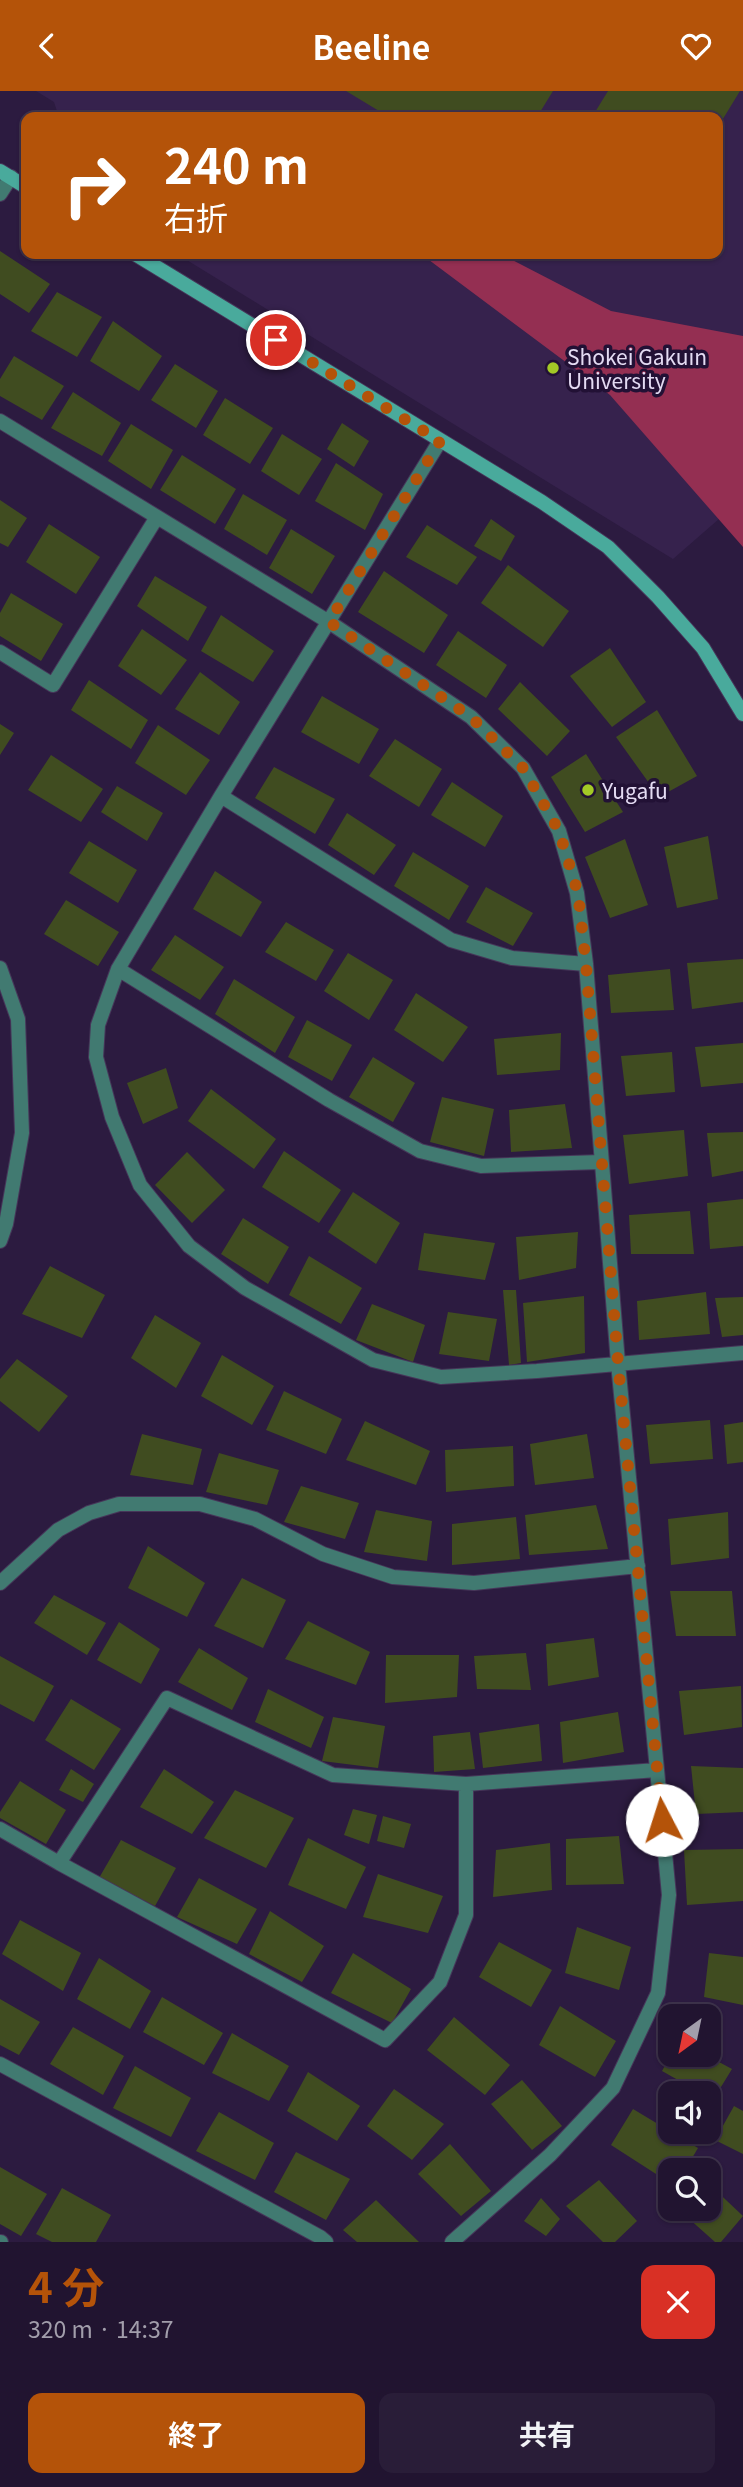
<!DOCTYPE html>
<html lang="ja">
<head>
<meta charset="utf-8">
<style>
	body { margin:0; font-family:Georgia,"Noto Sans JP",serif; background:#291d38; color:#f1f3f6; height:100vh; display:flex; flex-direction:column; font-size:26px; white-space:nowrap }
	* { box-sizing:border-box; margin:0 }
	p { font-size:23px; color:#a29eab }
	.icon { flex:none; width:38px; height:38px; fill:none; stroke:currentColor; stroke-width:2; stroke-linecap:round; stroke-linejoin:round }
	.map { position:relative; height:2151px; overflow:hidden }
	.panel { display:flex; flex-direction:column; background:#211430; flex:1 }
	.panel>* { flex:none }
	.banner { position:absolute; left:21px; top:21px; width:702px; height:147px; border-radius:14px; box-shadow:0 2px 5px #0004,0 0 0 2px #3e334c; background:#b45309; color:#fff; overflow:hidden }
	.needle { width:46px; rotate:213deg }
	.buttons { position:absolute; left:658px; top:1913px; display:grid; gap:14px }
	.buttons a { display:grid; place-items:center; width:63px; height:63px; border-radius:14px; background:#211430; box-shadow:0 2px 5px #0004,0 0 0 2px #3e334c; font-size:35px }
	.pin { position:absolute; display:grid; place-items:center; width:60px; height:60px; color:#fff; margin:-30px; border:4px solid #fff; border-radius:50%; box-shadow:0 2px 7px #0007 }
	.me { position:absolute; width:77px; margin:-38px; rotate:355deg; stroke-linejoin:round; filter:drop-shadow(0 0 5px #0008) }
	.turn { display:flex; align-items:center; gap:24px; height:147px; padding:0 28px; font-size:32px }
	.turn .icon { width:91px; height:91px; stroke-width:2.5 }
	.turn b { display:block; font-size:49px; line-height:60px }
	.round { display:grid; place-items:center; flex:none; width:74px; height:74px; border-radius:14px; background:#291d38 }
	.summary { display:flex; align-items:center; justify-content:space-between; height:119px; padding:0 28px }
	h1 { font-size:42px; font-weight:700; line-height:52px; color:#b45309 }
	.action { display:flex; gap:14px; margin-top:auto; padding:14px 28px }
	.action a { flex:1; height:80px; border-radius:14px; background:#b45309; color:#fff; font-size:28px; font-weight:700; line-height:80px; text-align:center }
	.action a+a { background:#291d38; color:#f1f3f6 }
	header { display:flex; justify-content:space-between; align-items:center; height:91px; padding:0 28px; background:#b45309; color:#fff; font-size:32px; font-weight:700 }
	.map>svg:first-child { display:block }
	.built { fill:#36224d }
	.forest { fill:#942f52 }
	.building { fill:#404c20 }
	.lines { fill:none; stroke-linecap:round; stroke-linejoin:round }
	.street-casing { stroke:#463659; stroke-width:16 }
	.secondary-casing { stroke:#463659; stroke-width:16 }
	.street { stroke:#417a71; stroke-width:14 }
	.secondary { stroke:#49aa9c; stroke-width:14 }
	.route { stroke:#b45309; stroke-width:12; stroke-dasharray:0 21.6 }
	.poi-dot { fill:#a3c926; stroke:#221135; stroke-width:2.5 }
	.labels { text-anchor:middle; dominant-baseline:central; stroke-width:7; stroke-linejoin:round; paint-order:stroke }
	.poi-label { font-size:21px; fill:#e4dbf3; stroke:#221135; text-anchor:start }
</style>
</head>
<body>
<header><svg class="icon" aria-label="back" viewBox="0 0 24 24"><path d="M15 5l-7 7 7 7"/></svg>Beeline<svg class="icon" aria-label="heart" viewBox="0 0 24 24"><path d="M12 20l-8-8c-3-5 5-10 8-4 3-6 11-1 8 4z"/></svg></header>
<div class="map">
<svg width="743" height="2151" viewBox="0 0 743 2151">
	<rect width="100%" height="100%" fill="#2c1b40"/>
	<path class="built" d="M36,0H743V391L735,414L673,468L177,163H718V26H59L54,11Z"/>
	<path class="forest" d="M421,163H501L611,220L743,245V456L610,304Z"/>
	<path class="building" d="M346,0H553L537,26H389Z
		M608,0H740L718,36V26H592Z
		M0,160L50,193L29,222L0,203Z
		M57,201L102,226L77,266L31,240Z
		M113,230L162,265L139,300L90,270Z
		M14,265L64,295L42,329L0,305V288Z
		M175,273L218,300L196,337L151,309Z
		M73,301L121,332L102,365L51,337Z
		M225,307L273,337L250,373L203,344Z
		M342,332L369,350L354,376L327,358Z
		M131,333L173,359L151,398L108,370Z
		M282,343L322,368L299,404L261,380Z
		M182,364L236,398L215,433L160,399Z
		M336,372L383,403L365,439L315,410Z
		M243,403L287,429L267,464L224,438Z
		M0,409L27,427L8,456L0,452Z
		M491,428L515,445L501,470L474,455Z
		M49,433L100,466L76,503L26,471Z
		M427,434L477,466L457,494L406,466Z
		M291,438L335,465L312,503L269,477Z
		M508,474L569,520L543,556L481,512Z
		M384,480L448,524L424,562L358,521Z
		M155,485L207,516L188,550L137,515Z
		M11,502L63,533L41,570L0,545V522Z
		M221,524L274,560L253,591L201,560Z
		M142,538L187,569L161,604L118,575Z
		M458,540L507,574L486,607L436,574Z
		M610,557L646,611L612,636L570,585Z
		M200,581L240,611L219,644L175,618Z
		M89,589L148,629L131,658L71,619Z
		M520,591L570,640L547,665L498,618Z
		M322,605L379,638L359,673L301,641Z
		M657,619L697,685L659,706L616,646Z
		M0,633L14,642L0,664Z
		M158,634L210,669L186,704L135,672Z
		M395,648L442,678L419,716L369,685Z
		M586,663L623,721L585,741L551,686Z
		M51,664L103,698L81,731L28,699Z
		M274,676L335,708L315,743L255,707Z
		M452,691L503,725L485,756L431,724Z
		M117,695L163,722L147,750L101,721Z
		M347,722L396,754L374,784L328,754Z
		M708,745L718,808L677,817L664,756Z
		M625,748L648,814L610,827L585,766Z
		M89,750L137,779L118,812L69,782Z
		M413,761L469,795L449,829L394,795Z
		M215,780L262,811L241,846L193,818Z
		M486,796L533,822L513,855L466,831Z
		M66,809L119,841L98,875L44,843Z
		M286,831L334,859L316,890L265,861Z
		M175,844L224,876L200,909L151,879Z
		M348,862L393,889L369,929L324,900Z
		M743,868V911L692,918L687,872Z
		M670,878L674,919L611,922L608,884Z
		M234,888L295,926L275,962L215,923Z
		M416,902L468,936L443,971L394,939Z
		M307,929L352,954L332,990L288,966Z
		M561,942L560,979L497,984L494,948Z
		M743,952V992L701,996L695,956Z
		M672,961L675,1001L626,1005L621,965Z
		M373,966L415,992L393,1031L349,1006Z
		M166,977L178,1017L143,1033L127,992Z
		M211,998L276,1048L254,1078L188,1030Z
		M442,1006L494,1018L484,1065L430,1051Z
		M565,1013L572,1057L511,1061L509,1019Z
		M684,1039L688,1085L629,1093L623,1044Z
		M743,1041V1080L712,1086L707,1042Z
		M284,1060L341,1099L319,1132L262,1096Z
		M187,1061L225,1099L192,1132L155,1094Z
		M353,1101L400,1132L376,1173L328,1141Z
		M743,1108V1155L710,1158L707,1112Z
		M690,1120L694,1163H631L629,1124Z
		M243,1127L289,1156L268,1193L221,1163Z
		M578,1141L576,1177L519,1189L516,1146Z
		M424,1142L495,1152L485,1189L418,1179Z
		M309,1165L362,1197L341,1233L289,1204Z
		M50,1175L105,1204L82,1247L22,1223Z
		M503,1199H516L521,1272L509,1274Z
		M706,1201L710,1243L639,1249L637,1210Z
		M584,1205L585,1262L527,1271L523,1212Z
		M743,1206V1244L722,1246L715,1207Z
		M372,1213L425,1234L413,1271L356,1249Z
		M448,1221L497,1228L489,1270L439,1263Z
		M155,1224L201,1252L176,1297L131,1267Z
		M222,1264L274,1295L252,1334L201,1305Z
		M17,1268L68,1305L39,1341L0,1310V1288Z
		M284,1300L342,1328L326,1363L266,1339Z
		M710,1329L713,1368L650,1373L646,1334Z
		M365,1330L430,1360L416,1394L346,1369Z
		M743,1331V1371L727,1373L724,1334Z
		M142,1343L202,1358L193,1394L130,1384Z
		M587,1343L594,1387L535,1394L530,1353Z
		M513,1355L514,1395L446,1401L445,1359Z
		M219,1362L279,1379L267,1414L206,1401Z
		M301,1395L359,1412L345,1448L284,1431Z
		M596,1414L608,1458L529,1464L525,1424Z
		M376,1419L432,1430L427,1470L364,1461Z
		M728,1421L729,1467L671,1474L668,1428Z
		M516,1426L520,1468L452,1474V1433Z
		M148,1455L205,1492L187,1526L128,1497Z
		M242,1487L286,1509L263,1557L214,1535Z
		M670,1500H732L736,1545H676Z
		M54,1504L106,1532L87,1564L34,1532Z
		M308,1530L370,1561L356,1594L285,1568Z
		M119,1531L160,1558L141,1593L97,1569Z
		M594,1547L599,1586L548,1595L546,1553Z
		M199,1557L248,1587L232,1619L178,1591Z
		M526,1562L531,1599L477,1598L474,1565Z
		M386,1564H459L457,1606L385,1612Z
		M0,1565L54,1595L34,1631L0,1613Z
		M741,1595L742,1636L684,1644L679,1600Z
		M268,1598L324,1626L311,1657L255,1631Z
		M71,1608L121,1638L94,1679L45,1649Z
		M618,1621L624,1661L563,1672L560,1631Z
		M333,1626L385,1635L378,1677L322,1670Z
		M539,1633L542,1670L483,1677L479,1642Z
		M470,1641L475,1678L434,1681L433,1645Z
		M691,1675L743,1677V1721L696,1723Z
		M71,1678L94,1693L83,1711L59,1699Z
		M164,1678L214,1711L192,1743L140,1716Z
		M20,1690L66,1719L46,1753L0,1727V1721Z
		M235,1699L294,1727L266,1777L204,1747Z
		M353,1718L377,1724L369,1753L344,1744Z
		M383,1725L411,1733L404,1757L377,1750Z
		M619,1745L624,1793L566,1794V1748Z
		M308,1747L366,1776L346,1818L288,1794Z
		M121,1749L176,1777L155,1815L99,1787Z
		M550,1752L552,1799L493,1806L496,1759Z
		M743,1758V1810L687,1814L684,1759Z
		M378,1783L443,1805L428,1842L363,1826Z
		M199,1787L257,1818L237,1853L177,1826Z
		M270,1820L324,1855L302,1891L249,1863Z
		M20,1829L81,1862L63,1900L2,1863Z
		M577,1836L631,1856L619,1899L565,1882Z
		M499,1851L552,1879L531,1916L479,1886Z
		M353,1862L411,1898L392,1932L331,1902Z
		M709,1862L743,1866V1914L704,1906Z
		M99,1867L151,1900L130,1938L77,1908Z
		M162,1906L223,1942L204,1974L143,1941Z
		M0,1908L40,1931L19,1964L0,1954Z
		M560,1915L616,1950L595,1986L539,1954Z
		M454,1926L510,1974L485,2004L427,1959Z
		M73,1936L124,1965L103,2004L50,1973Z
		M232,1942L289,1975L269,2010L212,1982Z
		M671,1964H706L732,1978L713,2009L709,2007V2002H701L662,1980Z
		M135,1975L191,2007L171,2046L113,2017Z
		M308,1981L360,2015L337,2050L287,2020Z
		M522,1989L562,2035L532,2059L491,2013Z
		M394,1998L444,2033L412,2069L367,2035Z
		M734,2015L743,2020V2063L715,2049Z
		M633,2018L698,2057L685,2079H670V2092L611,2054Z
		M219,2021L274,2052L255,2089L196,2060Z
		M450,2053L491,2100L461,2125L418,2083Z
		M296,2061L350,2088L326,2129L274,2101Z
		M0,2076L47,2103L21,2145L0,2133Z
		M599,2089L637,2130L615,2151H603L566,2115Z
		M709,2093L743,2125L721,2151H715L678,2118H709Z
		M62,2097L111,2124L96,2151H52L36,2143Z
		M541,2107L560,2128L546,2145L524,2130Z
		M376,2109L419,2151H357L343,2139Z"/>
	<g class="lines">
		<g class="street-casing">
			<path id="street" d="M0,103L11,86
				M0,330L329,531L471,626L523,677L559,740L577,802L586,873L618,1272L669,1804L658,1902L613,1997L550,2064L452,2151
				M440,350L221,705L118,878L98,934L96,966L112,1026L140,1094L189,1155L245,1197L373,1269L441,1286L537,1280L743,1262
				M0,561L53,594L157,426
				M221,705L451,849L512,867L586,873
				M0,877L18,928L22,1042L6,1133L0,1150
				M118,878L329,1009L420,1060L481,1075L601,1071
				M0,1492L58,1439L89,1422L119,1413H200L255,1428L323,1463L393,1486L474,1492L638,1475
				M466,1693V1824L440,1891L385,1949L59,1772L167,1607L333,1684L466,1693L657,1679
				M0,1738L59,1772
				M0,1973L320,2146L326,2151
				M0,2151H1"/>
		</g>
		<g class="secondary-casing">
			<path id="secondary" d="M0,80L26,96
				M135,163L542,411L608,456L658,506L703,557L743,623"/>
		</g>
		<use href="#street" class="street"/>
		<use href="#secondary" class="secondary"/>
	</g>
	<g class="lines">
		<path class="route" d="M276,249L440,350L329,531L471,626L523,677L559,740L578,802L586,873L618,1272L662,1729"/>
	</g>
	<g class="poi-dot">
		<circle cx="553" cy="277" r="7"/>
		<circle cx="588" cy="699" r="7"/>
	</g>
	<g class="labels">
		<g class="poi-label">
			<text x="567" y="265">Shokei Gakuin<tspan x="567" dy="24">University</tspan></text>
			<text x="602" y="699">Yugafu</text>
		</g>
	</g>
</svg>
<div class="buttons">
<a><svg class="needle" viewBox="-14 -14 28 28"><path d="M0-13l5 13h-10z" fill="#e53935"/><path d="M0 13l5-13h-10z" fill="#a29eab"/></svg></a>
<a><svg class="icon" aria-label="sound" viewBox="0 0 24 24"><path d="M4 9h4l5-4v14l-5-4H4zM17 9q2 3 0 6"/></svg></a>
<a><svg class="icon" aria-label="search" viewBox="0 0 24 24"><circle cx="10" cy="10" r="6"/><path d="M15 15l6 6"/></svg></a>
</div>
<div class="pin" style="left:276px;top:249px;background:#d93025"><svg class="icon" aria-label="arrive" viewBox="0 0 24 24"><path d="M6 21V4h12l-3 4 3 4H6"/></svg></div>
<svg class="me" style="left:662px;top:1729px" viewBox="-20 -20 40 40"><circle r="19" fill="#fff"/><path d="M0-13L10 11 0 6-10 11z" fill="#b45309"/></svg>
<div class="banner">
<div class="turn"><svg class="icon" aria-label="right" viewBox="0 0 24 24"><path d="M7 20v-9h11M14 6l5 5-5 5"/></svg><div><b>240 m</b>右折</div></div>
</div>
</div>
<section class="panel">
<div class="summary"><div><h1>4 分</h1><p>320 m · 14:37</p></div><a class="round" style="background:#d93025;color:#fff"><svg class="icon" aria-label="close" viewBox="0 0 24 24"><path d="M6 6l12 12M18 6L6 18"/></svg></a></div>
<div class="action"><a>終了</a><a>共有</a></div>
</section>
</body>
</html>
